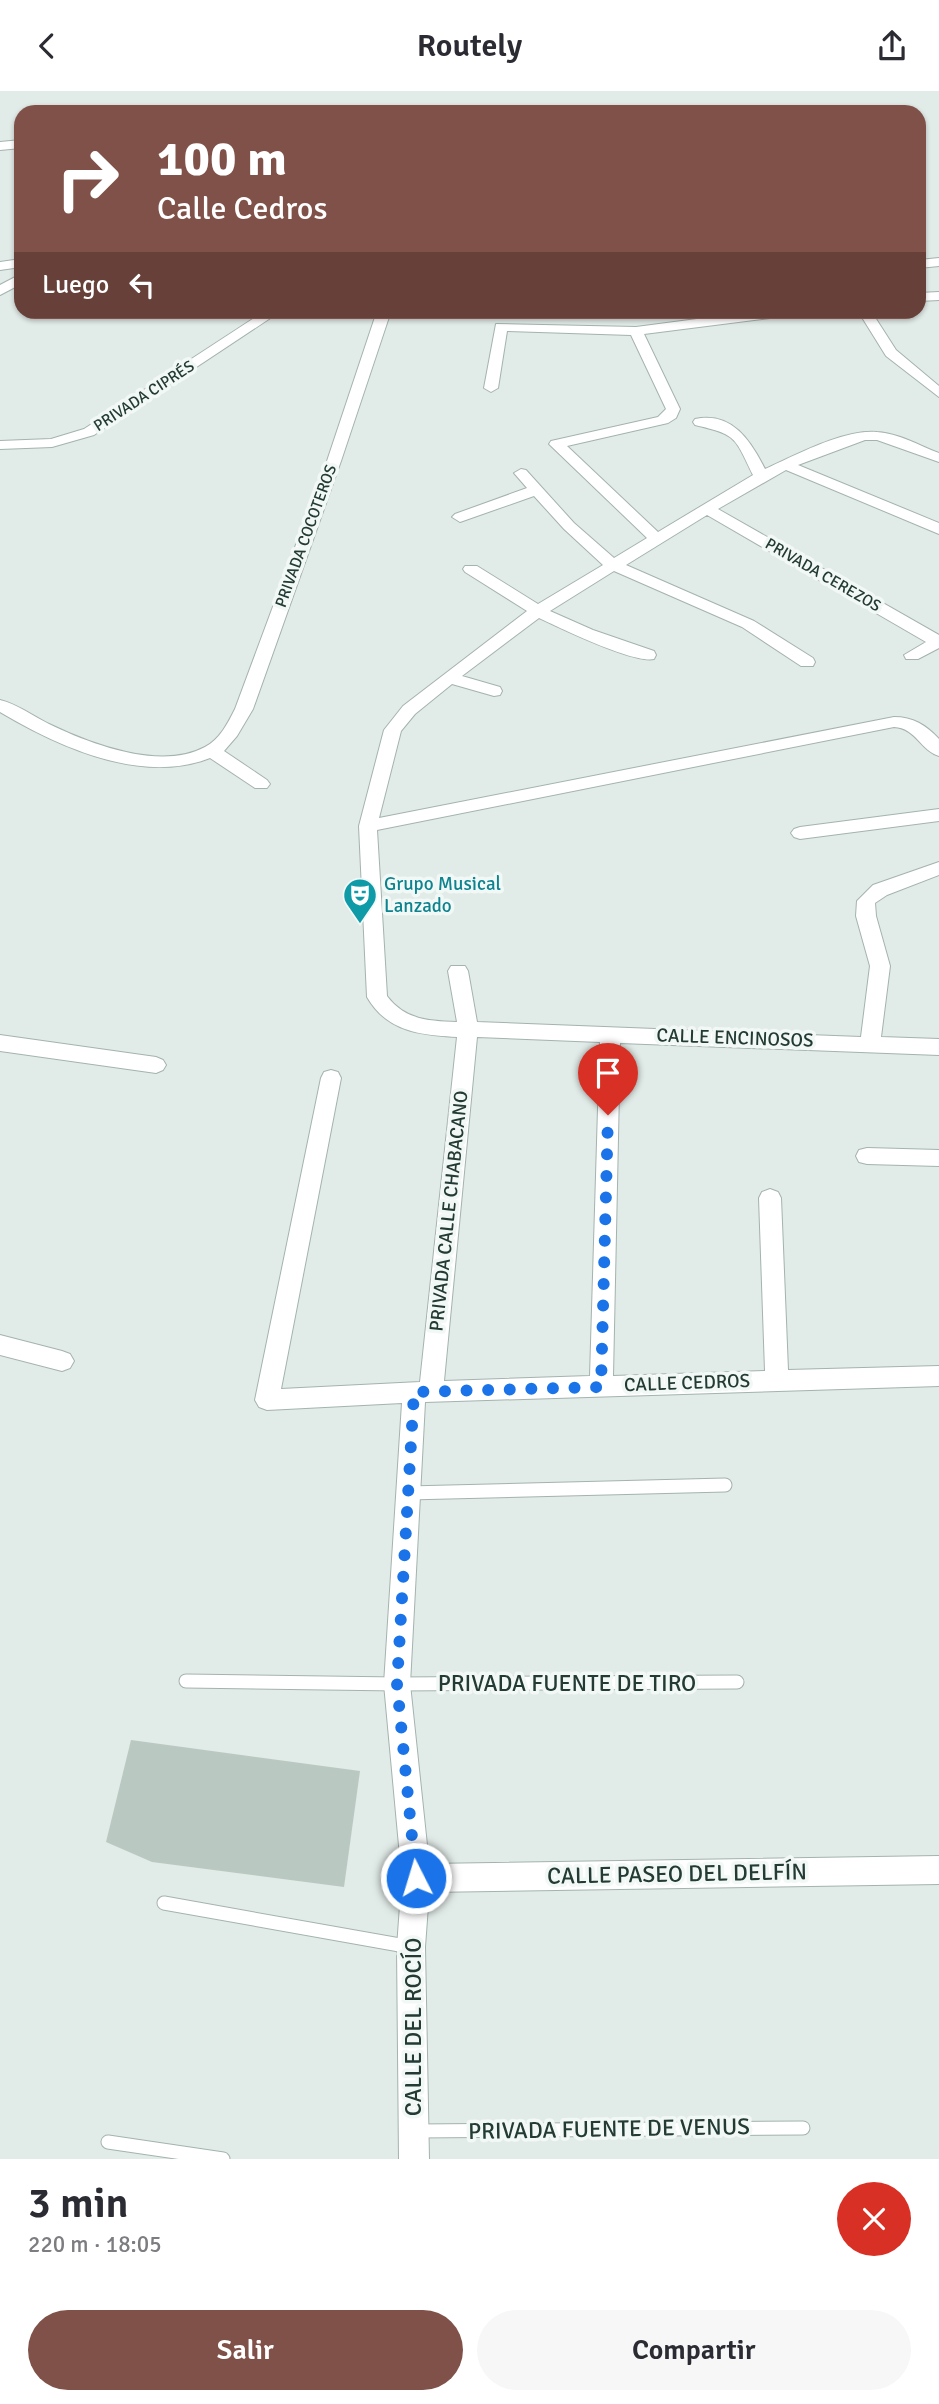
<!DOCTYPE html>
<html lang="es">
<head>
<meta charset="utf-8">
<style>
	body { margin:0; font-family:Signika,sans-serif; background:#f7f7f7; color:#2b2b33; height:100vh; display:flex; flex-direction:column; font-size:26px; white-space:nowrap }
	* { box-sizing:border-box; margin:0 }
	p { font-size:23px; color:#7c7c81 }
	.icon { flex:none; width:38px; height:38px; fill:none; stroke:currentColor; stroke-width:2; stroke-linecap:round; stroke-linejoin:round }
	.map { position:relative; height:2068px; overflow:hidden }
	.side { display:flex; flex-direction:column; background:#fff; flex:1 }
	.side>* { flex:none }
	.hud { position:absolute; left:14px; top:14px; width:912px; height:214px; border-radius:21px; box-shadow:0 2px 5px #0004; background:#805148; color:#fff; overflow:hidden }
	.pin { position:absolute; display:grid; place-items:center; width:60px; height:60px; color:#fff; margin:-72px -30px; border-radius:50% 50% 50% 0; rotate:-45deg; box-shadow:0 0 7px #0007 }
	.pin .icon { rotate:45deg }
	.me { position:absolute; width:77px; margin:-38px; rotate:355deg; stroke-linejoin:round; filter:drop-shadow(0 0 5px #0008) }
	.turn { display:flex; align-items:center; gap:24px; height:147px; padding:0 28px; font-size:32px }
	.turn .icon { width:91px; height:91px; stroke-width:2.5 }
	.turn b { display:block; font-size:49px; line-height:60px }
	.then { display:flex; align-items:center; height:66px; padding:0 28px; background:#0003; gap:14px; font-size:26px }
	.round { display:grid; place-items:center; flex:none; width:74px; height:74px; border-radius:37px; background:#f7f7f7 }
	.summary { display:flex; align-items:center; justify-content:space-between; height:119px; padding:0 28px }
	h1 { font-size:42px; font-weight:600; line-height:52px }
	.primary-button { display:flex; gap:14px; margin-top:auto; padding:14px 28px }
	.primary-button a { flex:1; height:80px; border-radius:42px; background:#805148; color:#fff; font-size:28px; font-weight:600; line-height:80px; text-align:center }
	.primary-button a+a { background:#f7f7f7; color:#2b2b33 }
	header { display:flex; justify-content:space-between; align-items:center; height:91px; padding:0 28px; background:#fff; font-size:32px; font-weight:600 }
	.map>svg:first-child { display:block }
	.building { fill:#bac8c2 }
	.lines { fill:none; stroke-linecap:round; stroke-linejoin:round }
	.service-casing { stroke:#a4b3ae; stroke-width:15 }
	.minor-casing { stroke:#a4b3ae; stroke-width:2 }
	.service { stroke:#fff; stroke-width:13 }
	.minor { fill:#fff; fill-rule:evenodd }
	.route { stroke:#1a73e8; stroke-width:12; stroke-dasharray:0 21.6 }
	.labels { text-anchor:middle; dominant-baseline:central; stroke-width:7; stroke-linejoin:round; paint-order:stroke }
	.far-street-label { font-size:16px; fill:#233b34; stroke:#f2f8f5 }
	.culture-label { font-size:19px; fill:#0d838f; stroke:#f2f8f5; text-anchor:start }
	.street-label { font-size:19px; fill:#233b34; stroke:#f2f8f5 }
	.near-street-label { font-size:23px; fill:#233b34; stroke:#f2f8f5 }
</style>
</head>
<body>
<header><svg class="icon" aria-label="back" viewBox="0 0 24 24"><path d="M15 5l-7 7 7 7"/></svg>Routely<svg class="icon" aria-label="share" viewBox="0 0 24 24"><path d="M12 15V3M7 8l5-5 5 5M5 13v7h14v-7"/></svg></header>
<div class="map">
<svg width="939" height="2068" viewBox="0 0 939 2068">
	<rect width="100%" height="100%" fill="#e1ebe7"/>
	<path class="building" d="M131,1649L360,1680L344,1796L152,1771L106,1751Z"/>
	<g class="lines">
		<g class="service-casing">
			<path id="service" d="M408,1402L725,1394
				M186,1590L397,1593L737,1591
				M164,1812L411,1856
				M417,2040L803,2037
				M108,2051L223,2068"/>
		</g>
		<g class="minor-casing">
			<path id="minor" d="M21,49V57L0,59V51Z
				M939,167V175L919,177V169Z
				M21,168V176L0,179V171Z
				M21,183V193L0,204V194Z
				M939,201V209L919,210V202Z
				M265,220H281L94,344L52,356L0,358V350L51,348L84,338Z
				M377,220H391L341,370L253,618L237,645L224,660L267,689L270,693L267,697H255L210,667C142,694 59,656 0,621V609C17,613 33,625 49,633C90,653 161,680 205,656C220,648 228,632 235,618L327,370Z
				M758,220H800L794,224L644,243L680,318L676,327L668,332L567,355L658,441L753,384C734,345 737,344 695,334L693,331L695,328C732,320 751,350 765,378C796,364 844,338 877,341C898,342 920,355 939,362V371L877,349H865L798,374L939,432V443L786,379L718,418L939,544V557L918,568H906L904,564L926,551L707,424L626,474L754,530L813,567L815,571L813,575H801L742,536L614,480L550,520L593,539L654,560L656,564L654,568C634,573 560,537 539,527L462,585L500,596L502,600L500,604L494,605L452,593L415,623L401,640L379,727L894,626C913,626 926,634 939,648V665C921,660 916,637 894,636L377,739L387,905C405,929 429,930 457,931L448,880L451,875H465L468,880L477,931L861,946L870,875L856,825L857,810L873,794L939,771V784L887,804L875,812L876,825L890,875L881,946L939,948V964L620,952L613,1285L765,1280L759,1107L762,1101L770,1098L778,1101L781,1107L788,1279L939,1275V1295L425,1311L410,1593L429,1773L939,1765V1793L429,1801L425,1856L429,2068H399L397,1856L402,1787L384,1593L402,1312L267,1319L259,1316L255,1309L321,987L324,981L331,979L338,981L341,987L281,1298L420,1291L457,946C421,944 387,941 367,906L359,735L384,639L403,615L527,520L465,481L463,478L465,475H477L538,513L603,474L564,438L534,405L460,431L452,426L455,423L527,397L514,382L521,378L526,379L574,432L614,467L647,447L549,353L551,350L658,326L666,318L631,244L507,240L498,297L491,301L484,297L496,233L636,236ZM477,946L600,951L590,1285L444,1290Z
				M858,220H871L896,259L939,295V306L886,265Z
				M939,718V730L800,748L794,746L791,742L794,738L800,736Z
				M0,944L156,966L163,969L166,974L163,979L156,982L0,960Z
				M867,1057L939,1059V1075L867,1073L859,1071L856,1065L859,1059Z
				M0,1244L62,1260L70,1263L74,1270L70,1277L62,1280L0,1264Z"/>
		</g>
		<use href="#service" class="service"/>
		<use href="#minor" class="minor"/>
	</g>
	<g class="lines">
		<path class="route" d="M416,1787L397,1593L414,1301L601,1296L608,1024"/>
	</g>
	<defs>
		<g id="theatre-pin" transform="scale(1.75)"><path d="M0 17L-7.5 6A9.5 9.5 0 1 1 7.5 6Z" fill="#0f9aa8" stroke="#f2f8f5"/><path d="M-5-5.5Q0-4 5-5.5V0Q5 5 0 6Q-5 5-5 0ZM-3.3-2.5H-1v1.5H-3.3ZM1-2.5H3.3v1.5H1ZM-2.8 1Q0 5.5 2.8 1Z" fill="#fff"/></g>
	</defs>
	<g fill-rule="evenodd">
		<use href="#theatre-pin" x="360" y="804"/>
	</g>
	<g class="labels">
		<g class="far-street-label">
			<text transform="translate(144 305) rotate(-33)">PRIVADA CIPRÉS</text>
			<text transform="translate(306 445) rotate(-70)">PRIVADA COCOTEROS</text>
			<text transform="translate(823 484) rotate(30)">PRIVADA CEREZOS</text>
		</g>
		<g class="culture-label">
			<text x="384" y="793">Grupo Musical<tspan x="384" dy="22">Lanzado</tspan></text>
		</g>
		<g class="street-label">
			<text transform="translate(735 947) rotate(2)">CALLE ENCINOSOS</text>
			<text transform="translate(449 1120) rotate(-84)">PRIVADA CALLE CHABACANO</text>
			<text transform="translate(687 1292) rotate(-2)">CALLE CEDROS</text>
		</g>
		<g class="near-street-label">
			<text x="567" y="1592">PRIVADA FUENTE DE TIRO</text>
			<text transform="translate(677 1783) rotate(-1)">CALLE PASEO DEL DELFÍN</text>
			<text transform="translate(413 1936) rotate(-90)">CALLE DEL ROCÍO</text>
			<text transform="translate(609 2038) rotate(-1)">PRIVADA FUENTE DE VENUS</text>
		</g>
	</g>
</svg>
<div class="pin" style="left:608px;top:1024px;background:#d93025"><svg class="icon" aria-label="arrive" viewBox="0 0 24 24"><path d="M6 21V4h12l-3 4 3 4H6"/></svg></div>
<svg class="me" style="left:416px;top:1787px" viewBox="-20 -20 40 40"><circle r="17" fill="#1a73e8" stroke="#fff" stroke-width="3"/><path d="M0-11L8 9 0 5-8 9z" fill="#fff"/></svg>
<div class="hud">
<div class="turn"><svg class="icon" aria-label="right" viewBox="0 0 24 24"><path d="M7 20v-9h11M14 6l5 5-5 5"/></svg><div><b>100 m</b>Calle Cedros</div></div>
<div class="then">Luego<svg class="icon" aria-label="left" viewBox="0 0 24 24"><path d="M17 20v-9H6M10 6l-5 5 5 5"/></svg></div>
</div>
</div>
<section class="side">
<div class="summary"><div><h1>3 min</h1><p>220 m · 18:05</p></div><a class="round" style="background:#d93025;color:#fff"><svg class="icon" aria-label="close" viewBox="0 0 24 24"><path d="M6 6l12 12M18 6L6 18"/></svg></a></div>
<div class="primary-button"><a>Salir</a><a>Compartir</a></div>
</section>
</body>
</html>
